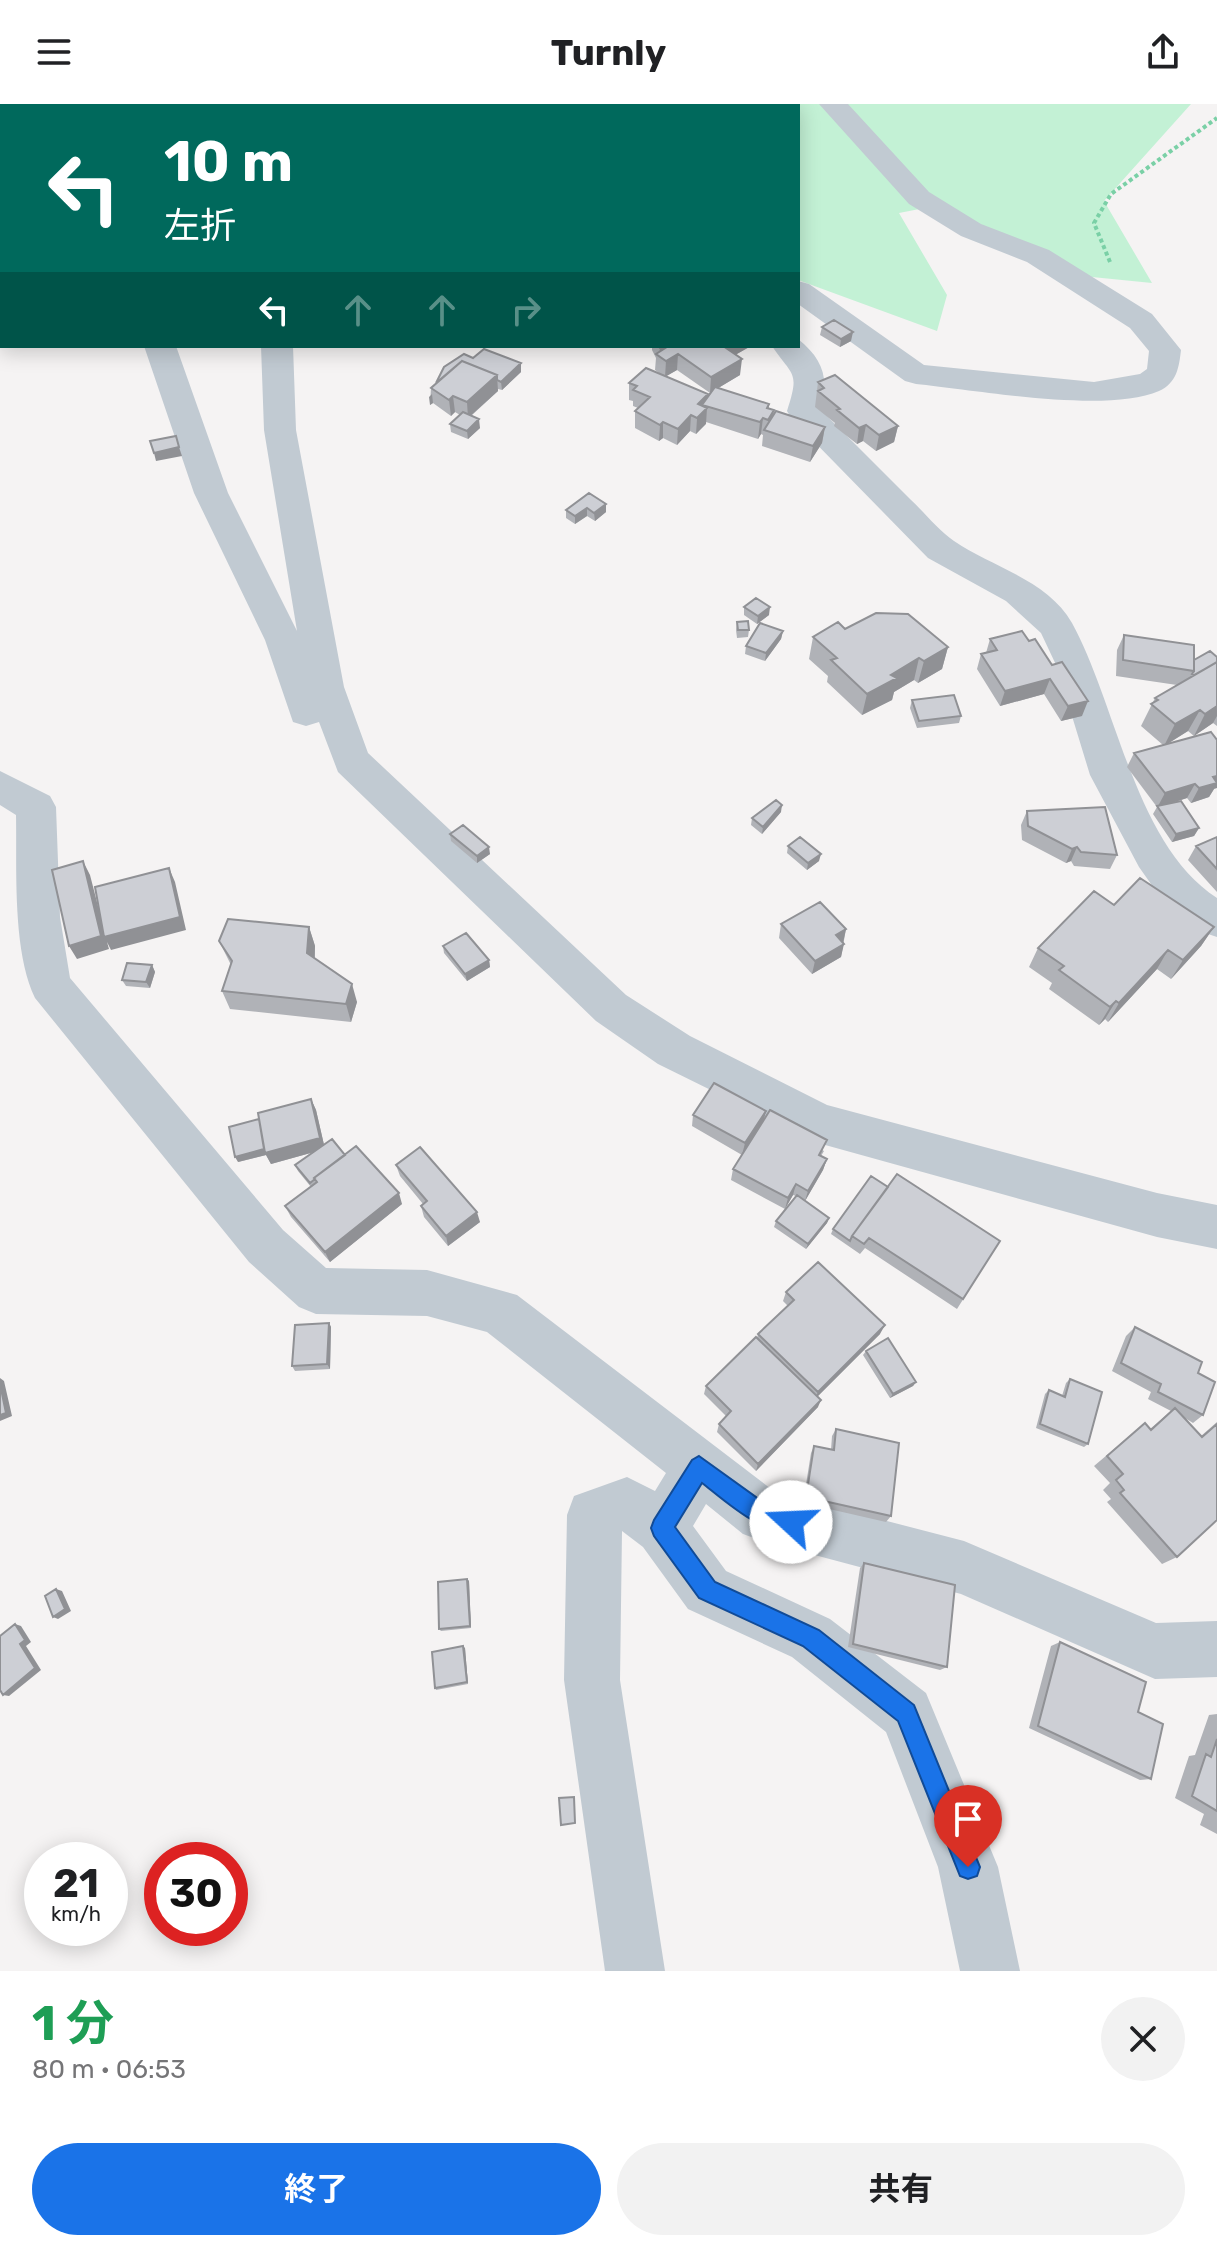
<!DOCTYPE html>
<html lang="ja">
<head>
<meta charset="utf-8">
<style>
	body { margin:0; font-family:Rubik,"Noto Sans JP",sans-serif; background:#f2f2f2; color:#202124; height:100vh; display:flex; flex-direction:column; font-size:30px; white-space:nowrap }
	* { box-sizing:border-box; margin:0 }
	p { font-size:26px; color:#757577 }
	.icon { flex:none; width:44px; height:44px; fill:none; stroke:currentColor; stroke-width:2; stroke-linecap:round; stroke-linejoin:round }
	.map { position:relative; height:1867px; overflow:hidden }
	.details { display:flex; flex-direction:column; background:#fff; flex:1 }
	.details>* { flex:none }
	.guide { position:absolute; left:0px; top:0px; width:800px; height:244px; box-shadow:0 4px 20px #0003; background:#00695c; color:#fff; overflow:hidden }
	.speed { position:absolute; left:24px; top:1738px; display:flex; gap:16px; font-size:40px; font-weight:700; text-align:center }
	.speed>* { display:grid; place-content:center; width:104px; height:104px; border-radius:50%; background:#fff; box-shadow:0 4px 20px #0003; line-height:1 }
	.speed small { font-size:20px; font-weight:400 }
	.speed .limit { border:12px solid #d22; background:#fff; color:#111 }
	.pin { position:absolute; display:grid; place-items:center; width:68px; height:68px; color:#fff; margin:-82px -34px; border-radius:50% 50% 50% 0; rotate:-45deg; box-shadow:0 0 8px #0007 }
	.pin .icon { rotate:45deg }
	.me { position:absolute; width:88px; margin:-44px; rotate:290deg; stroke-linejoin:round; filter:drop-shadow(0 0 6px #0008) }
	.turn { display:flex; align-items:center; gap:28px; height:168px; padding:0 32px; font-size:36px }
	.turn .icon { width:104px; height:104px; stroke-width:2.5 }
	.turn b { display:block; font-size:56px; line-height:68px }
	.lanes { display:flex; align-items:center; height:76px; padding:0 32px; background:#0003; justify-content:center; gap:40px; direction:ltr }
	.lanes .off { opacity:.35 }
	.round { display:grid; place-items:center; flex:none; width:84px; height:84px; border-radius:42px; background:#f2f2f2 }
	.overview { display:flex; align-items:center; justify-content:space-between; height:136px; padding:0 32px }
	h1 { font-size:48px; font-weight:700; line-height:60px; color:#1e9e55 }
	.cta { display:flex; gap:16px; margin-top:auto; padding:16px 32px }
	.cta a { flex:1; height:92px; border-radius:48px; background:#1a73e8; color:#fff; font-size:32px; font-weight:700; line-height:92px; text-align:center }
	.cta a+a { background:#f2f2f2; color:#202124 }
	header { display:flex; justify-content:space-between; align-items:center; height:104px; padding:0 32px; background:#fff; font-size:36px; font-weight:700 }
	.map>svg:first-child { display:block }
	.green { fill:#c3f1d5 }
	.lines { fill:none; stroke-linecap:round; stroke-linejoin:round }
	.path { stroke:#7ad0a6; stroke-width:4; stroke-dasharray:4 3; stroke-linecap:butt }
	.street { fill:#c1cad2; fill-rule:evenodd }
	.wall { fill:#b0b2b7; fill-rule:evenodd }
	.shaded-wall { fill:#909195 }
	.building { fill:#cdcfd5; stroke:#909195; stroke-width:2 }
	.route { fill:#1a73e8; stroke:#114b97; stroke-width:2 }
</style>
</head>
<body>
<header><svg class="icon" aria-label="menu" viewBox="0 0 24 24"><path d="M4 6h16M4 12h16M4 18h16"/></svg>Turnly<svg class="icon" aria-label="share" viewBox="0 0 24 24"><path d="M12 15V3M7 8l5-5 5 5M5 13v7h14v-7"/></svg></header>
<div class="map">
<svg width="1217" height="1867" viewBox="0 0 1217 1867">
	<rect width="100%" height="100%" fill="#f5f3f3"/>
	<path class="green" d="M445,0H1191L1104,97L1152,179L1082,172L940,101L899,109L947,191L937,227L798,176V2Z"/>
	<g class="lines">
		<path class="path" d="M1110,158L1094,119L1111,90L1217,14"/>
		<path class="street" d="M0,0H24L2,2V9Z
			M158,0H186L187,2H159Z
			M819,0H848L929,88L981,120L1049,146L1152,210L1181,246C1179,263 1177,279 1159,287C1106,310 977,286 916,280L905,277L798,200V177L809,180L924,261L1094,278L1140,270L1147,265L1149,247L1130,224L1027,158L961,132L909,100Z
			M0,105L2,106V124L0,123Z
			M798,235C823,255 830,275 820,305C850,335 880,365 910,395C924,408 938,426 954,437C992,463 1048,476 1072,519C1117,601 1135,741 1217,794V833L1202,828L1170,807L1139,763L1090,671L1057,563L1041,529L1006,497L928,454L791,314L787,307C800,267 793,273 772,242H798Z
			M144,242H176L228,389L297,527L264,326L261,242H293L296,326L344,583L368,649L626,891L690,932L827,1001L1157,1089L1217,1101V1145L1157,1133L818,1039L658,960L596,917L338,668L319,618L306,622L293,618L265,536L194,389Z
			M0,667L50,692L56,703L60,813L70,874L283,1126L326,1164L427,1166L517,1191L775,1388L964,1437L1156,1519L1217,1517V1573L1155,1575L961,1490L762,1437L743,1430L706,1400L693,1422L726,1467L830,1515L926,1589L998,1763L1020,1867H960L938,1763L886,1628L792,1553L688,1505L643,1443L622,1427L620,1576L665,1867H605L564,1576L567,1411L574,1392L627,1373L655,1387L666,1369L487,1228L427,1212L316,1210L299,1203L249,1158L35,894C12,847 17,763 16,711L0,701Z"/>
	</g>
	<path class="wall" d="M822,223L851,237L840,243L820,231Z
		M652,242H751L735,251L740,271L718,284L769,300V304L774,310L825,323L822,339L810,358L762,342L763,331L761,330L758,335L706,318L696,330L690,327L677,341L663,334L659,337L635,324V307L638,304L633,302V297L629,296V279L662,271L655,266L656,254L652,246ZM677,266L710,289L712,288L708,293L666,272Z
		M473,254L521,268L502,286L498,285V287L471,312L480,324L468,335L451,328L450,320L460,311L455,308L451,312L433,299L430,301L431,284Z
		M818,278L898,322L894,338L876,347L863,337L857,340L834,322L835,319L815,303Z
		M606,400V408L595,417L587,412L575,420L566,414V406Z
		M744,503L769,511L757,520L744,511Z
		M737,518L749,526L748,533L737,534L736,526Z
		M845,525L948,543L942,565L918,579L914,576L894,588L892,596L862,611L827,578L828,572L809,555L813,533Z
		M783,527L781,535L765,557L745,550L746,542Z
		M1022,527L1082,612L1061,617L1044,590L1000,602L977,565L981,550L986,549L990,535Z
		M1124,531L1194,556L1217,553V622L1213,619L1194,632L1188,627L1169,639L1214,685L1209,693L1191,699L1187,694L1174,698L1199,724L1194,732L1172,738L1153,710L1157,703L1127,663L1134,649L1163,641L1141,622L1155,594L1177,581L1116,572L1117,546Z
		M912,596L961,612L959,619L917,624L910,604Z
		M1027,707L1117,751L1110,765L1074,762L1071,757L1066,759L1022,736L1021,721Z
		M781,708L762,730L751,721L752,714Z
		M450,730L490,750L477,759L451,737Z
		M1217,733V788L1188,756L1196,742Z
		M788,742L819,757L807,766L787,749Z
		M1114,801L1214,823L1201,842L1171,875L1157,865L1108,918L1105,915L1099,921L1049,885L1052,879L1029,863L1038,844Z
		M781,820L846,825L841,853L812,870L779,834Z
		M309,823L315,842V854L357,898L351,918L230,905L222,887L231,861L219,837Z
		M443,842L489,856L490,863L467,877L444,849Z
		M152,861L155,868L150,884L126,882L122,876Z
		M311,995L316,1006L324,1041L345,1051L402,1100L330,1158L291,1113L285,1102L311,1083L298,1067L295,1061L314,1048L271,1060L266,1051L238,1058L259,1015Z
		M766,1007L764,1016L824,1047L821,1052L827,1055L823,1066L805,1097L829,1114L827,1119L806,1145L774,1123L776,1117L796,1092L793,1091L785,1105L731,1076L733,1065L742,1051L692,1022L693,1011Z
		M396,1061L480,1118L448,1142L424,1113L421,1102L423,1100L400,1072Z
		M888,1083L1000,1137L957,1205L865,1144L860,1150L831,1130L833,1125Z
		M786,1188L880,1230L818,1292V1303L756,1367L717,1328L719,1320L726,1312L704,1290L706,1282L757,1234L758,1230L788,1202L783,1197Z
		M329,1219L331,1223L330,1265L295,1267L292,1262Z
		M1135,1223L1198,1269L1203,1311L1193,1319L1185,1314L1201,1332L1217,1318V1416L1177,1453L1162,1460L1107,1398L1111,1395L1103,1386L1110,1379L1094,1362L1145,1319L1150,1325L1171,1307L1148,1295L1151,1288L1112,1267L1126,1232Z
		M866,1247L916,1278L913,1282L890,1294L863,1251Z
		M1070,1275L1088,1340L1084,1343L1036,1324L1045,1290L1049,1286L1062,1292L1066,1279Z
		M836,1325L891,1412L886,1418L803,1399L811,1349L814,1342L831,1346L832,1332Z
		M864,1459L947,1563L940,1566L848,1543L860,1464Z
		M467,1475L469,1477L471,1524L441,1527L439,1525Z
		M1060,1538L1138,1608L1151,1675L1140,1676L1029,1624L1051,1542Z
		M465,1544L468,1580L436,1586L435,1584Z
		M1217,1610V1730L1200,1721L1204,1710L1175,1694L1189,1652L1195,1651L1209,1611Z"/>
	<path class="shaded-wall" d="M853,228L851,237L840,243L841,235Z
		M723,242H751L721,259Z
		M667,243L678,250L677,266L665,273L666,257L659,252L660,244Z
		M742,255L740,271L710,289L711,273Z
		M521,259V268L502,286L501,278Z
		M497,271L498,287L468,314L467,298Z
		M432,290L433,299L430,301L429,293Z
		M708,290L707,302L702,301V309L707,304L706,320L696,330L698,300Z
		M453,292L455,308L451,312L449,296Z
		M691,311L690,327L677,341L678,325Z
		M763,314L761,330L758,335L760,318Z
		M479,315L480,324L468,335L467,327Z
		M663,318V334L659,337L660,321Z
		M866,321L863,337L857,340L859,324Z
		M898,322L894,338L876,347L879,331Z
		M825,323L822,339L810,358L813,342Z
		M179,343L182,352L156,357L154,349Z
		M606,400V408L595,417L594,409Z
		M587,404V412L575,420V412Z
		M770,503L769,511L757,520L758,512Z
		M783,527L781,535L765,557L766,549Z
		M948,543L942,565L918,579L924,557Z
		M919,554L914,576L894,588L892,596L862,611L867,590L891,571Z
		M1050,575L1044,590L1000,602L1005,587Z
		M1088,597L1082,612L1061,617L1068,602Z
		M1217,602V612L1213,619L1194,632L1205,610Z
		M1200,606L1188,627L1164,642L1175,620Z
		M1217,672V684L1214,685L1209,693L1191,699L1199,684L1213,673Z
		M1195,680L1187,694L1157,704L1165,689Z
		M782,701L781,708L762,730L763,723Z
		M1199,724L1194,732L1172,738L1176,730Z
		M489,743L490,750L477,759V752Z
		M1077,743L1071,757L1066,759L1072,745Z
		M821,750L819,757L807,766L808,759Z
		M83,757L90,771L106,833L169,764L175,778L186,826L111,846L107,838L109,845L77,855L69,842Z
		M309,823L315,842L314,868L307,849Z
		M1214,823L1201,842L1171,875L1183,856Z
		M846,825L843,839L836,831Z
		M844,840L841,853L812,870L815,857Z
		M1168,846L1157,865L1108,918L1119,899Z
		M489,856L490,863L467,877L465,870Z
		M152,861L155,868L150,884L146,878Z
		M352,880L357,898L351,918L346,900Z
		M1116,897L1105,915L1099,921L1110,903Z
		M311,995L316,1006L325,1045L271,1060L266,1051L238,1058L235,1053Z
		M766,1007L763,1019L742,1051L745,1039Z
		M827,1055L823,1066L805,1097L808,1087Z
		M796,1080L793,1091L785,1105L788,1094Z
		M399,1089L402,1100L330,1158L325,1148Z
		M477,1108L480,1118L448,1142L446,1132Z
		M829,1114L827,1119L806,1145L808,1140Z
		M329,1219L331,1223L330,1265L327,1260Z
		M885,1221L880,1230L814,1296L818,1288Z
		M0,1274L4,1277L12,1312L0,1317Z
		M916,1278L913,1282L890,1294L893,1290Z
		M821,1296L818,1303L756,1367L758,1360Z
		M467,1475L469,1477L471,1524L470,1522Z
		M56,1485L62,1487L71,1507L58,1515L53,1513Z
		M15,1520L21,1522L31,1538L26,1542L41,1566L9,1592L3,1591Z
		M463,1542L465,1544L468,1580L467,1578Z"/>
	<path class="building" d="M834,216L853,228L841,235L822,223Z
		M658,242H723L742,255L711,273L678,250L666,257L656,250L667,243L660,244Z
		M484,245L521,259L501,278L497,276V271L462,257L436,279L444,263L464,250L473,254Z
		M462,257L497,271L467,298L453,292L449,296L431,284Z
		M646,264L708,290L698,300L707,304L697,314L691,311L678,325L663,318L660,321L635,307L650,293L633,286L637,282L629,279Z
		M835,271L898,322L879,331L866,321L859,324L837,306L840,305L818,287L824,284L818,278Z
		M715,283L769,300L767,304L774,306L768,316L763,314L760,318L702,301Z
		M776,307L825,323L813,342L764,326Z
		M463,308L479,315L467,327L450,320Z
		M176,332L179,343L154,349L150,337Z
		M589,389L606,400L594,409L587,404L575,412L566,406Z
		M756,494L770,503L758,512L744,503Z
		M876,509L908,510L948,543L924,557L919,554L891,571L897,574L867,590L831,556L837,554L813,533L838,518L845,525Z
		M748,517L749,526H738L737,518Z
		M760,519L783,527L766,549L746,542Z
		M1022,527L1029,537L1035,535L1052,561L1062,558L1088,597L1068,602L1050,575L1005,587L981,550L997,546L990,535Z
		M1124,531L1194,541V567L1123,556Z
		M1210,547L1217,553V558L1194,571L1192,570L1194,567V556Z
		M1217,558V602L1205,610L1200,606L1175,620L1151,600L1158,596L1155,594Z
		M954,591L961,612L919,617L912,596Z
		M1211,628L1217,636V672L1213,673L1217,679L1199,684L1195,680L1165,689L1134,649Z
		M776,696L782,701L763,723L752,714Z
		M1181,697L1199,724L1176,730L1157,702Z
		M1105,703L1117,751L1081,748L1077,743L1072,745L1028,722L1027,707Z
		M463,721L489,743L477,752L450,730Z
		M800,733L821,750L808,759L788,742Z
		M1217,733V765L1196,742Z
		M83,757L101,832L69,842L52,766Z
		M169,764L180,813L104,833L95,783Z
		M1140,774L1214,823L1183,856L1168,846L1119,899L1116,897L1110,903L1059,866L1064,862L1038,844L1094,787L1114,801Z
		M820,798L846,825L836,831L844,840L815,857L781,820Z
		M228,815L309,823L307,849L352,880L346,900L222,887L232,857L219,837Z
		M466,829L489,856L465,870L443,842Z
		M127,859L152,861L146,878L122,876Z
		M714,979L766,1007L745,1039L693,1011Z
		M311,995L320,1034L265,1049L258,1009Z
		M770,1006L827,1036L819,1051L827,1055L808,1087L796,1080L788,1094L733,1065Z
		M259,1015L264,1045L235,1053L229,1023Z
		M332,1035L345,1051L314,1074L315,1075L310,1079L295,1061Z
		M356,1042L399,1089L325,1148L285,1102L317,1078L314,1074Z
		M420,1043L477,1108L446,1132L421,1102L427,1097L396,1061Z
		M897,1070L1000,1137L963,1195L869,1134L864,1140L852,1132Z
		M871,1072L888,1083L852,1132L850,1137L833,1125Z
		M797,1091L829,1114L808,1140L776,1117Z
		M818,1158L885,1221L818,1288L758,1230L794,1196L786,1188Z
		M329,1219L327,1260L292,1262L295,1221Z
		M1135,1223L1202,1258L1198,1269L1215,1278L1203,1311L1158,1288L1161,1280L1121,1259Z
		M756,1233L821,1296L758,1360L719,1320L731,1307L706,1282Z
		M888,1234L916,1278L893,1290L866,1247Z
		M1070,1275L1102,1288L1088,1340L1040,1320L1049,1286L1065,1293Z
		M0,1280L6,1309L0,1311Z
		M1175,1304L1202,1333L1217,1320V1416L1177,1453L1120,1389L1124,1386L1116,1376L1123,1370L1107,1352L1145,1319L1151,1326Z
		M836,1325L899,1339L891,1412L806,1393L814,1342L834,1346Z
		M864,1459L955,1481L947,1563L853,1540Z
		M467,1475L470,1522L439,1525L438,1478Z
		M56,1485L65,1505L53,1513L45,1492Z
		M15,1520L25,1536L20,1540L35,1564L3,1591L0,1586V1532Z
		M1060,1538L1146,1578L1138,1608L1163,1620L1151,1675L1038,1622Z
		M463,1542L467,1578L435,1584L432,1548Z
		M1217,1635V1707L1192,1692L1206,1650L1211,1653Z
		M574,1693L575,1719L561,1721L559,1694Z"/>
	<path class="route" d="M699,1352L767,1401L799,1411L802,1418L799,1426C769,1438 724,1396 702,1379L675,1423L715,1478L819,1526L914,1601L980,1763L977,1772L968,1775L960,1772L898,1617L803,1542L699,1494L654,1432L651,1424L654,1416L692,1356Z"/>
</svg>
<div class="speed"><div>21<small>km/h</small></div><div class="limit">30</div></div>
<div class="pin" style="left:968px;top:1763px;background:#d93025"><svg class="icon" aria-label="arrive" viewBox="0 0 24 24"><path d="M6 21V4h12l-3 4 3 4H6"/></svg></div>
<svg class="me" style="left:791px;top:1418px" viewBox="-20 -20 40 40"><circle r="19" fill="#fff"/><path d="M0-13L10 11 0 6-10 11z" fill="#1a73e8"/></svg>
<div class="guide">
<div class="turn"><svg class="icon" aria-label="left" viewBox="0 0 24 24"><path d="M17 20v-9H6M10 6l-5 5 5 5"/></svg><div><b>10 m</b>左折</div></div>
<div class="lanes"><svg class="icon" aria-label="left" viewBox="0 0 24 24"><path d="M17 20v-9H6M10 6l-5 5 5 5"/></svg><svg class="icon off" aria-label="ahead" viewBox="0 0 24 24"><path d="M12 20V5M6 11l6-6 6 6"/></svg><svg class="icon off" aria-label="ahead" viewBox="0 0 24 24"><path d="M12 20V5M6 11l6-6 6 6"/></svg><svg class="icon off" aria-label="right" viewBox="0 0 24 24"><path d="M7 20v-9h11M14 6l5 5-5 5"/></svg></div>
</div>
</div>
<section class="details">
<div class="overview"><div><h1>1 分</h1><p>80 m · 06:53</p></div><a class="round"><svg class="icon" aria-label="close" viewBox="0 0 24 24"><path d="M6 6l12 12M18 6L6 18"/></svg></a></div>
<div class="cta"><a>終了</a><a>共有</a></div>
</section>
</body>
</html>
